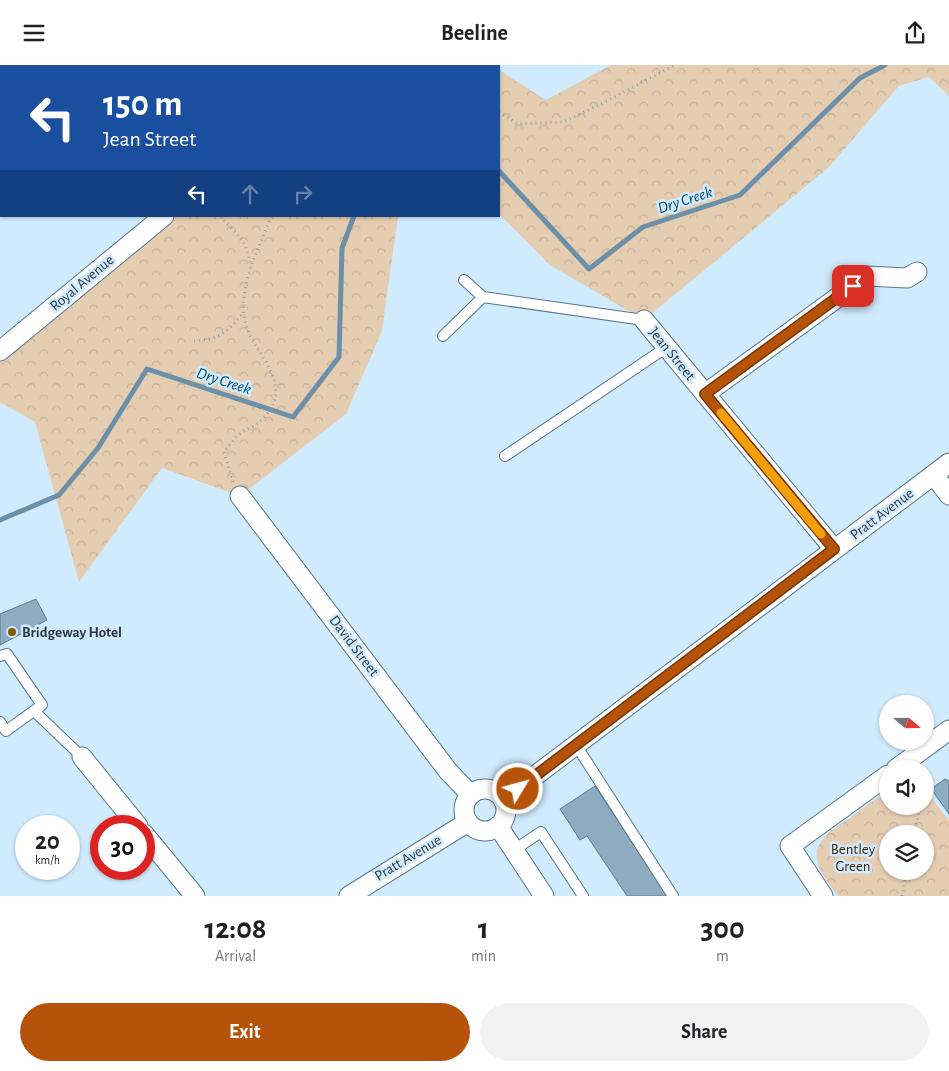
<!DOCTYPE html>
<html lang="en">
<head>
<meta charset="utf-8">
<style>
	body { margin:0; font-family:"Alegreya Sans",sans-serif; background:#f2f2f2; color:#202124; height:100vh; display:flex; flex-direction:column; font-size:19px; white-space:nowrap }
	* { box-sizing:border-box; margin:0 }
	p { font-size:16px; color:#757577 }
	.icon { flex:none; width:28px; height:28px; fill:none; stroke:currentColor; stroke-width:2; stroke-linecap:round; stroke-linejoin:round }
	.map { position:relative; height:831px; overflow:hidden }
	.details { display:flex; flex-direction:column; background:#fff; flex:1 }
	.details>* { flex:none }
	.hud { position:absolute; left:0px; top:0px; width:500px; height:152px; box-shadow:0 1px 4px #0004; background:#1a4fa0; color:#fff; overflow:hidden }
	.needle { width:32px; rotate:110deg }
	.buttons { position:absolute; left:879px; top:630px; display:grid; gap:10px }
	.buttons a { display:grid; place-items:center; width:55px; height:55px; border-radius:50%; background:#fff; box-shadow:0 1px 4px #0004; font-size:25px }
	.speed { position:absolute; left:15px; top:750px; display:flex; gap:10px; font-size:25px; font-weight:700; text-align:center }
	.speed>* { display:grid; place-content:center; width:65px; height:65px; border-radius:50%; background:#fff; box-shadow:0 1px 4px #0004; line-height:1 }
	.speed small { font-size:12px; font-weight:400 }
	.speed .limit { border:8px solid #d22; background:#fff; color:#111 }
	.pin { position:absolute; display:grid; place-items:center; width:42px; height:42px; color:#fff; margin:-21px; border-radius:10px; box-shadow:0 2px 8px #0006 }
	.me { position:absolute; width:55px; margin:-28px; rotate:53deg; stroke-linejoin:round; filter:drop-shadow(0 0 4px #0008) }
	.turn { display:flex; align-items:center; gap:18px; height:105px; padding:0 20px; font-size:22px }
	.turn .icon { width:65px; height:65px; stroke-width:2.5 }
	.turn b { display:block; font-size:35px; line-height:42px }
	.lanes { display:flex; align-items:center; height:48px; padding:0 20px; background:#0003; justify-content:center; gap:25px; direction:ltr }
	.lanes .off { opacity:.35 }
	.eta { display:flex; justify-content:space-evenly; align-items:center; height:85px; text-align:center }
	.eta b { font-size:30px; font-weight:700; line-height:35px }
	.action { display:flex; gap:10px; margin-top:auto; padding:10px 20px }
	.action a { flex:1; height:58px; border-radius:30px; background:#b45309; color:#fff; font-size:20px; font-weight:700; line-height:58px; text-align:center }
	.action a+a { background:#f2f2f2; color:#202124 }
	header { display:flex; justify-content:space-between; align-items:center; height:65px; padding:0 20px; background:#fff; font-size:22px; font-weight:700 }
	.map>svg:first-child { display:block }
	.park { fill:url(#park-crowns); fill-rule:evenodd }
	.lines { fill:none; stroke-linecap:round; stroke-linejoin:round }
	.stream { stroke:#6c90a8; stroke-width:5 }
	.building { fill:#8dacc2; stroke:#5e7c90 }
	.service-casing { stroke:#59768a; stroke-width:12 }
	.minor-casing { stroke:#59768a; stroke-width:21 }
	.path { stroke:#8da1b0; stroke-width:3; stroke-dasharray:1 4; stroke-linecap:butt }
	.service { stroke:#fff; stroke-width:10 }
	.minor { stroke:#fff; stroke-width:19 }
	.route-casing { stroke:#753606; stroke-width:12 }
	.route { stroke:#b45309; stroke-width:9 }
	.slow { stroke:#f59e0b; stroke-width:9 }
	.poi-dot { fill:#895600; stroke:#d1ebfe; stroke-width:2 }
	.labels { text-anchor:middle; dominant-baseline:central; stroke-width:5; stroke-linejoin:round; paint-order:stroke }
	.street-label { font-size:15px; fill:#2c3942; stroke:#d1ebfe }
	.poi-label { font-size:15px; font-weight:bold; fill:#2c3942; stroke:#d1ebfe; text-anchor:start }
	.park-label { font-size:15px; fill:#442800; stroke:#d1ebfe }
	.water-label { font-size:16px; font-style:italic; fill:#034a6c; stroke:#d1ebfe }
</style>
</head>
<body>
<header><svg class="icon" aria-label="menu" viewBox="0 0 24 24"><path d="M4 6h16M4 12h16M4 18h16"/></svg>Beeline<svg class="icon" aria-label="share" viewBox="0 0 24 24"><path d="M12 15V3M7 8l5-5 5 5M5 13v7h14v-7"/></svg></header>
<div class="map">
<svg width="949" height="831" viewBox="0 0 949 831">
	<defs>
		<pattern id="park-crowns" width="20" height="18" patternUnits="userSpaceOnUse" patternTransform="scale(1.25)"><rect width="20" height="18" fill="#e5cdb2"/><path d="M2 6a3 3 0 1 1 6 0M12 15a3 3 0 1 1 6 0" fill="none" stroke="#c5b19a"/></pattern>
	</defs>
	<rect width="100%" height="100%" fill="#d1ebfe"/>
	<path class="park" d="M355,0H490L492,1H353Z
		M611,0H949V31L929,12L899,21L828,103L644,255L550,200L499,149V5L546,35Z
		M164,151H398L382,266L346,349L240,431L162,403L79,517L35,357L0,337V286Z
		M925,724L949,756V831H838C828,817 809,796 820,778C821,775 825,772 827,769L887,726L888,741H925ZM888,769H925V806H888Z"/>
	<g class="lines">
		<path class="stream" d="M499,106L589,204L643,162L740,130L860,13L885,0
			M0,455L59,430L98,383L147,304L293,352L339,292L342,183L354,151"/>
	</g>
	<path class="building" d="M36,534L47,555L0,580V549Z
		M945,714L949,716V749L931,724Z
		M595,721L667,831H627L587,771L580,775L560,744Z"/>
	<g class="lines">
		<g class="service-casing">
			<path id="service" d="M464,215L483,232
				M443,271L483,232L644,255
				M505,391L667,282
				M0,591L7,589L42,640L6,666L0,657
				M34,646L82,692
				M576,680L673,831
				M514,785L541,767L583,831"/>
		</g>
		<g class="minor-casing">
			<path id="minor" d="M353,1L355,0
				M644,255L834,484
				M0,286L164,151
				M705,329L867,211L907,213L917,207
				M934,410L949,430
				M240,431L448,706L471,730
				M82,692L138,761
				M896,704L949,665
				M464 745a21 21 0 1 1 42 0a21 21 0 1 1-42 0Z
				M503,735L949,398
				M498,761L544,831
				M144,769L195,831
				M349,831L468,757
				M823,831L790,781L888,710"/>
		</g>
		<path class="path" d="M440,0L443,1
			M499,47L518,59L563,57L599,40L675,0
			M221,151C238,173 246,171 251,202
			M194,276C218,275 229,266 243,248
			M233,417L224,387C230,380 236,370 245,365C248,363 252,363 255,360C262,356 271,345 274,337C284,305 247,282 244,250C240,216 260,182 271,151
			M914,769L919,747L915,741
			M902,831L907,806"/>
		<use href="#service" class="service"/>
		<use href="#minor" class="minor"/>
	</g>
	<g class="lines">
		<g class="route-casing">
			<path id="route" d="M518,724L834,484L705,329L853,221"/>
		</g>
		<use href="#route" class="route"/>
		<path class="slow" d="M721,348L821,469"/>
	</g>
	<circle class="poi-dot" cx="12" cy="567" r="5"/>
	<g class="labels">
		<g class="street-label">
			<text transform="translate(82 218) rotate(-40)">Royal Avenue</text>
			<text transform="translate(672 289) rotate(51)">Jean Street</text>
			<text transform="translate(882 449) rotate(-37)">Pratt Avenue</text>
			<text transform="translate(354 581) rotate(53)">David Street</text>
			<text transform="translate(408 793) rotate(-31)">Pratt Avenue</text>
		</g>
		<g class="poi-label">
			<text x="22" y="567">Bridgeway Hotel</text>
		</g>
		<g class="park-label">
			<text x="853" y="784">Bentley<tspan x="853" dy="17">Green</tspan></text>
		</g>
		<g class="water-label">
			<text transform="translate(685 135) rotate(-18)">Dry Creek</text>
			<text transform="translate(224 316) rotate(18)">Dry Creek</text>
		</g>
	</g>
</svg>
<div class="buttons">
<a><svg class="needle" viewBox="-14 -14 28 28"><path d="M0-13l5 13h-10z" fill="#e53935"/><path d="M0 13l5-13h-10z" fill="#757577"/></svg></a>
<a><svg class="icon" aria-label="sound" viewBox="0 0 24 24"><path d="M4 9h4l5-4v14l-5-4H4zM17 9q2 3 0 6"/></svg></a>
<a><svg class="icon" aria-label="layers" viewBox="0 0 24 24"><path d="M12 4l9 5-9 5-9-5zM3 14l9 5 9-5"/></svg></a>
</div>
<div class="speed"><div>20<small>km/h</small></div><div class="limit">30</div></div>
<div class="pin" style="left:853px;top:221px;background:#d93025"><svg class="icon" aria-label="arrive" viewBox="0 0 24 24"><path d="M6 21V4h12l-3 4 3 4H6"/></svg></div>
<svg class="me" style="left:518px;top:724px" viewBox="-20 -20 40 40"><circle r="17" fill="#b45309" stroke="#fff" stroke-width="3"/><path d="M0-11L8 9 0 5-8 9z" fill="#fff"/></svg>
<div class="hud">
<div class="turn"><svg class="icon" aria-label="left" viewBox="0 0 24 24"><path d="M17 20v-9H6M10 6l-5 5 5 5"/></svg><div><b>150 m</b>Jean Street</div></div>
<div class="lanes"><svg class="icon" aria-label="left" viewBox="0 0 24 24"><path d="M17 20v-9H6M10 6l-5 5 5 5"/></svg><svg class="icon off" aria-label="ahead" viewBox="0 0 24 24"><path d="M12 20V5M6 11l6-6 6 6"/></svg><svg class="icon off" aria-label="right" viewBox="0 0 24 24"><path d="M7 20v-9h11M14 6l5 5-5 5"/></svg></div>
</div>
</div>
<section class="details">
<div class="eta">
<div><b>12:08</b><p>Arrival</p></div>
<div><b>1</b><p>min</p></div>
<div><b>300</b><p>m</p></div>
</div>
<div class="action"><a>Exit</a><a>Share</a></div>
</section>
</body>
</html>
